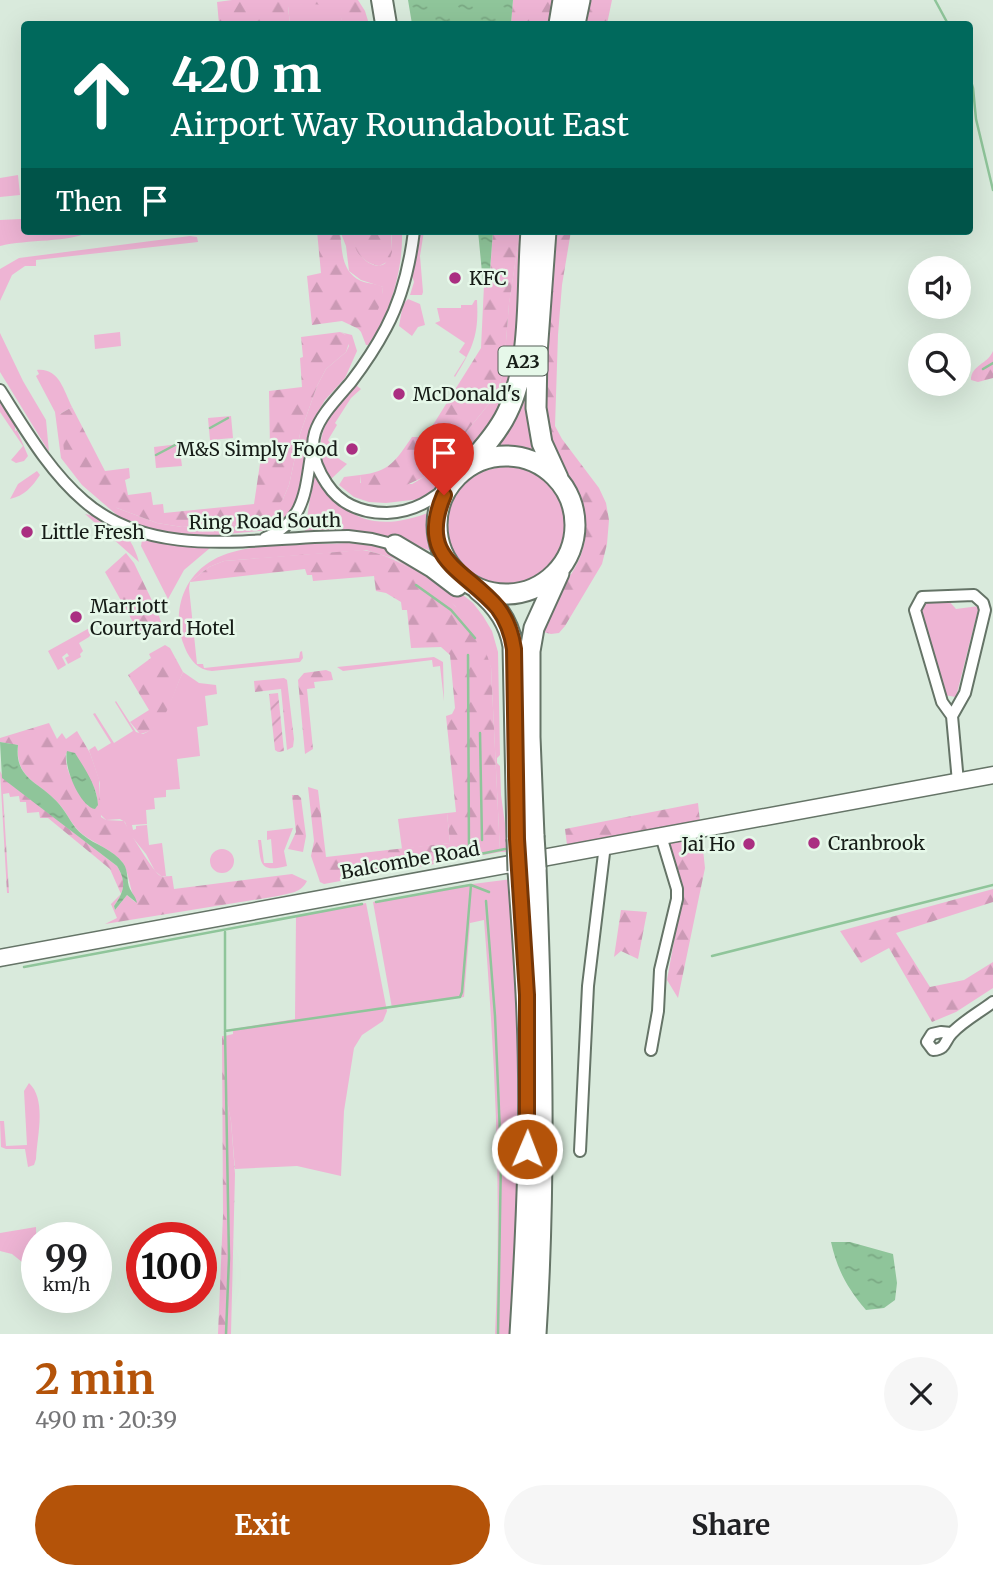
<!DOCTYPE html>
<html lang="en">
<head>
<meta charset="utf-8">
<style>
	body { margin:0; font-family:Merriweather,serif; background:#f6f6f6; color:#202124; height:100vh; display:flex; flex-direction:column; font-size:26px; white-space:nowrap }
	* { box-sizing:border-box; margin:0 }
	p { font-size:23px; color:#757577 }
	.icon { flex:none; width:38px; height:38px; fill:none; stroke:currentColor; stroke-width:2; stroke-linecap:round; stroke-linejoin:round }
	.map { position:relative; height:1334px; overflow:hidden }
	.sheet { display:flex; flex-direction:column; background:#fff; flex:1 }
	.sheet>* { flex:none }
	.top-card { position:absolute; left:21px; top:21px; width:952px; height:214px; border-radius:7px; box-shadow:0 7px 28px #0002; background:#00695c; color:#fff; overflow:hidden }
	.fabs { position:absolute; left:908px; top:256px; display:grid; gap:14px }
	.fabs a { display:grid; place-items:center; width:63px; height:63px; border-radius:50%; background:#fff; box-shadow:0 7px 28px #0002; font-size:35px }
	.speed { position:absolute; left:21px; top:1222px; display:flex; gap:14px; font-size:35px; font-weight:700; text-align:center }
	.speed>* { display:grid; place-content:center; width:91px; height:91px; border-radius:50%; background:#fff; box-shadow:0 7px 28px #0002; line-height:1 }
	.speed small { font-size:18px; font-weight:400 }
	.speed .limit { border:10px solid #d22; background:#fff; color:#111 }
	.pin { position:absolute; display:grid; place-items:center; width:60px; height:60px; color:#fff; margin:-72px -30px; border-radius:50% 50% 50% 0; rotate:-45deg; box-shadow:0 0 7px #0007 }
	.pin .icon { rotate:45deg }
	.me { position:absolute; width:77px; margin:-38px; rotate:1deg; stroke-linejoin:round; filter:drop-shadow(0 0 5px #0008) }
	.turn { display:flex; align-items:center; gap:24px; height:147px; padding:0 35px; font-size:32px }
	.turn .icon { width:91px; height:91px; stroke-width:2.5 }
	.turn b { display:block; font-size:49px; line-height:60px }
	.then { display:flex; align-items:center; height:66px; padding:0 35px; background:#0003; gap:14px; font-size:26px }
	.round { display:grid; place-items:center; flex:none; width:74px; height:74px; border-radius:37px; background:#f6f6f6 }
	.head { display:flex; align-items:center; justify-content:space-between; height:119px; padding:0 35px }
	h1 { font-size:42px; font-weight:700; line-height:52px; color:#b45309 }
	.button { display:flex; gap:14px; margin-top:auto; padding:14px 35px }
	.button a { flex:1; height:80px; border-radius:42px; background:#b45309; color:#fff; font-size:28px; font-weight:700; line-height:80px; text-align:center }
	.button a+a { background:#f6f6f6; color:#202124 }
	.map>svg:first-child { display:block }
	.grass { fill:#eeb4d4 }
	.forest { fill:url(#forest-firs); fill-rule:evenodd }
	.garden { fill:url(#garden-furrows) }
	.water { fill:url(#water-ripples) }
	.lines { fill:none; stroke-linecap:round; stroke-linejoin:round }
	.stream { stroke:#8fc59a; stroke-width:2.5 }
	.street-casing { stroke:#657467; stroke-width:14 }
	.secondary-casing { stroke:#657467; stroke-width:19 }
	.highway-casing { stroke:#657467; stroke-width:23 }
	.street { stroke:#fff; stroke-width:10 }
	.secondary { stroke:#fff; stroke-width:16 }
	.highway { stroke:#fff; stroke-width:19 }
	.highway-bridge-casing { stroke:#657467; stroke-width:23; stroke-linecap:butt }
	.highway-bridge { stroke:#fff; stroke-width:19 }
	.route-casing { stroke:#753606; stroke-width:18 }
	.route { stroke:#b45309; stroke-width:12 }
	.poi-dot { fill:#aa2e81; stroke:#e6f8e9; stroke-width:2.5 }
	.labels { text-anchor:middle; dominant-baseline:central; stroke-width:5; stroke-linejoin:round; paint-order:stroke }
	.shield { fill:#e6f8e9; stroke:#545e56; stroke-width:2 }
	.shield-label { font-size:18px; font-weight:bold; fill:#161c17 }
	.poi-label { font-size:19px; fill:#161c17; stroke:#e6f8e9; text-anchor:start }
	.street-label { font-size:19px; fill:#161c17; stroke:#e6f8e9 }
</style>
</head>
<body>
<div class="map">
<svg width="993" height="1334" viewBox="0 0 993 1334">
	<defs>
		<pattern id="forest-firs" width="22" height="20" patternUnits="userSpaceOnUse" patternTransform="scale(1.75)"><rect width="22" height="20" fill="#eeb4d4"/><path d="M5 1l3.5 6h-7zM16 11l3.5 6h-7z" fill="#cb9ab5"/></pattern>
		<pattern id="garden-furrows" width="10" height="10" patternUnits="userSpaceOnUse" patternTransform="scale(1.75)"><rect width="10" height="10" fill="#eeb4d4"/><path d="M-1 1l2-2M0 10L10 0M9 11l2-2" fill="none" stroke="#cb9ab5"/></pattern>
		<pattern id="water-ripples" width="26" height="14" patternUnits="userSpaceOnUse" patternTransform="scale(1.75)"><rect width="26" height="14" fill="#8fc59a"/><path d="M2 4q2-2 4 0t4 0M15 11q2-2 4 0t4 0" fill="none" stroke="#7ba984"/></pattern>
	</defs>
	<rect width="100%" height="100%" fill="#d9eadc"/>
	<path class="grass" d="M311,3C328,4 340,7 343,24H290L288,6Z
		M18,175L20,195L0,197V178Z
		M21,209H24V231H92C69,243 27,239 0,246V220L21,219Z
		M340,231H355C347,261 399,291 391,231H402V233C403,270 390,315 368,345H366L361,332L355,325L363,330L382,294L383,287L361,280L349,271L346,246Z
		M418,231H424L420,256L423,292L422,295H410L414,282L411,272Z
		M520,231H523L514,377L502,409L453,470L435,488L420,499L386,503L369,502L354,497L339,485L344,477L360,475V483L412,484L424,477L445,458L497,394L504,367L509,303Z
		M190,236L197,237L198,242L36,260V266H25L12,275L0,301V269L19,258Z
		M408,299L420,304L425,325L418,327L412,336L399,326L403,304Z
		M475,300H477C479,335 473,348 455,377L454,376L466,357L459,352L465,343L435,323L440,321L437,308H461V305H472Z
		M120,332L121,346L95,349L94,335Z
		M340,332L352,335L357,351L345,378L325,400L314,419L299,499L294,511L275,528L268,530L197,537L154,532L135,524L118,516L82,485L61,458L55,412L36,376L39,374L37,370C59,368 63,389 72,407L60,414L117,508L157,523L182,527L255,523L283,499L289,485L300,434L317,386L326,369L346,352L349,346L345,334Z
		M0,333L23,381L46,420L49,452L0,372Z
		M528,363L530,433L535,456L508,451L487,454Z
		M362,375L357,386L361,389L351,398L335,423L337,425L328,440L330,443L327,448L333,455L347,464L330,480C305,435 335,408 362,375Z
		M0,401L15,426V431L17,430L28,456L24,461L16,463L11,460L23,446L0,412Z
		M231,416L233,438L210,440L208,418Z
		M179,444L182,466L156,468L154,447Z
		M447 527a60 60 0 1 1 120 0a60 60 0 1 1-120 0Z
		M37,471L40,475C32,487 24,496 10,499L18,484Z
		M314,473C345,522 378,533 433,511L431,532L435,552C412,545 391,536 366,532C345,530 325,532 305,531Z
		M85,514C99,516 121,528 130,541C134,547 137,555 139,562Z
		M142,540L178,546H208L210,548L184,570L168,599L141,546Z
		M347,543L372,545L402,554L448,583L473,603L483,616L492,631L498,652L500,755L497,758V763L500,766L501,795L509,852H500L491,667L455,606L413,571L395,559L366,550L224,561L209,567L190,582L189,588L197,664H203L204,668L299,658L300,652L302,651L303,658L300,662L212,671C198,670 190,660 185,648C171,616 181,578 213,560C247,541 308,545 347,543Z
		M948,600L956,609L979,606L956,697L944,695L919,611L924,603Z
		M93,626L94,629L89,637L79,643L83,651L80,654L81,657L68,664L65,658L69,656L67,653L62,657L66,665L58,670L48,651Z
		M434,657L443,662L444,701L440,666L433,667L432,660L343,671L337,667Z
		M183,672L199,683L216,685L217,694L205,696L208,725L197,727L200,756L177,759L180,789L166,790V797L154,798L155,809L146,810L147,824L132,825L133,830L136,829V826L147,825L149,845L162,843L166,876H161L155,871L146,854L129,833L125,822L120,819L106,820L100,814V783L89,750L95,746L98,751L111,743L93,714L95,713L114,743L133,731L115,702L116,701L136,732L143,734C167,724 172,694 183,672Z
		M447,813L450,843L402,849L398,819Z
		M293,828L284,851L287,866C259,873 261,864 258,840H261L264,863H273L271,839L267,840V831Z
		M210 861a12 12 0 1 1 24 0a12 12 0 1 1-24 0Z
		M511,879L518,1028L519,1153L511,1334H495C502,1196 495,1058 484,920L470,923L464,997L392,1008L373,902L457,886Z
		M366,903L387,1011L383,1021L362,1035L354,1048L344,1111L341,1176L297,1166L235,1169L231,1121L226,1096L225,1036L233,1034V1029L295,1019L296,917Z
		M29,1083C47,1100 37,1136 36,1159L34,1165L28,1167L25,1149H6L1,1147L0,1121H4L6,1146L27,1145L24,1091Z
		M36,1227L37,1274L12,1254L0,1251V1233Z"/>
	<path class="forest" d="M232,0H358L365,11L369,24H343C338,0 309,3 288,7L290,24H219L217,2Z
		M513,0H557L552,24H511Z
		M588,0H612L607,24H583Z
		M317,231H340C342,250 341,272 361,281C369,284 376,283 383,287C382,301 376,323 363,331L342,321L312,325L307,276L321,273Z
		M355,231H391L392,252L389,261L379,266C362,263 350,248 355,231Z
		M493,231H520L509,304L504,367L497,394L445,458L424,477L402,487L364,488L361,485L360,475C390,472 396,460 412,437H421L428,433L481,348L484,285L486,287L489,286Z
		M555,231H571L562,285L558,335L555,426L562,439L599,488L606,503L609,520L607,544L602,564L565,626L559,633L551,634L543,632C547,595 583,573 585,536C588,493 554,467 545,428C540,404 544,377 546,353C549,312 552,272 555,231Z
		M340,332L348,336L350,340L346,352L326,369L317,386L300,434L289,485L283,499L272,514L255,523L182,527L157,523L117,508L101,497L65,460L60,414L72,407L105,471L129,468L130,478L125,480L128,495L151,492L153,505L163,504L164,513L254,504L262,450L270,449L269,391L302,387L300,358L303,357L301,337Z
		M993,351V378L978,382L971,380C971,365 988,364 993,351Z
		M362,550C414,557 478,616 491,667L500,852L324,884L320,882L311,856L314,841L308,787L318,790L326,857L450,843L447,813L456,812L446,716L452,714L455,708L450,655L441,647L411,648L407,610H402L401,602L386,593L376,591L374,576L313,581L312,575H307L305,569L190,582L209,567L224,561Z
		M126,553L134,563L158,613L161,622L158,630L143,640L105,572Z
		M165,645L170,648L183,672C173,692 167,730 140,734L130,722L149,710L128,675L151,658L149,654Z
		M326,670L331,672L333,680L314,682L315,688L307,689L313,749L305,754L298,680L304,673Z
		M284,678L287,680L294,739L293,747L287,750L281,689L255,692L254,681Z
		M49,723L57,739L62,733L66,739L77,731L90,753L99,779L101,817L106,820L124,821C128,829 154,874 161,876C163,877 170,876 172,876L174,889L292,874L307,881C301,893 290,893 278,896L105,924L117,918L111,904L121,894L110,869L48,818H40L39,812L27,813L26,802H20L19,796L10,797L9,793L3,794L9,893H7L0,771L4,779L117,866C127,882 124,892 114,906L115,910L127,895L135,902C131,892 128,869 122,862C111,849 95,844 82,834C72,826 67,813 59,804C40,782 15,780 18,745L0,742V738ZM66,753C81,769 100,784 97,807L88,806C78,789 64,773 66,753Z
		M292,795H298L301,798L306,836L303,852L288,849L296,832Z
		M698,803L705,868L678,998L667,980L683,891L669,845H567L565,829Z
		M993,889V902L896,933L930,987L964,980L993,962V988L956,1012L932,1022L889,948L861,963L840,931Z
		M621,910L647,912L638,959L621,951L614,957Z
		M222,1036H225L226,1096L231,1121L235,1174L231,1334H218L223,1215Z"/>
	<path class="garden" d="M278,693L284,751L278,752L275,750L269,694Z"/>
	<path class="water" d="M408,0H513L511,24H412Z
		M478,231H493L489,283L487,288L483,283Z
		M0,742L18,745C14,780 41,782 59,804C68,814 72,827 83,835C95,845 113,849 123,863C129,871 126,881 130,889C133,895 136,897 137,903L127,895L115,910L114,906C124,892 127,882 117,866L2,778Z
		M67,751L75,753C85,769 97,786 98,805L95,809C80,807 63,766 67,751Z
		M831,1242H850L893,1254L897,1283L895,1300L884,1308L866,1310C847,1288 837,1269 831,1242Z"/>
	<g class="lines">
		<path class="stream" d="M935,0L948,24
			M970,78L973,88L976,119L993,190
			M983,369L993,363
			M210,428L228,418
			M156,455L175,445
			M416,585L451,610L475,638
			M468,655L469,854
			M480,733L482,840
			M465,857L505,849
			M486,901L495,1016L501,1157L498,1334
			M376,902L470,885
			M712,956L993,885
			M24,967L362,904
			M225,1030V932
			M226,1334L229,1258L225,1031L460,997L462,992L471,885L489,892"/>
		<g class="street-casing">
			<path id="street" d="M377,0L381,24
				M387,0L391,24
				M414,231C410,264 402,298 386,328C376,347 364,365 351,382C322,416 296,438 327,484C341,505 363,513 387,513C414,512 433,500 453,482
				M0,390C25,429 49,471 84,501C155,563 261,536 348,536L372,539L400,546
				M265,538C307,521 305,488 312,450
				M438,560L461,577
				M952,716L965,693L985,610L983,603L974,595L922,597L915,610L942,702L952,716L958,782
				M951,1033L941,1032L932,1034L927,1042L933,1050C947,1049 944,1041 952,1033C963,1021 980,1012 993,1002
				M651,1050L658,1011L660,970L677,899V889L661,836
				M580,1151L588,986L605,845"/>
		</g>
		<g class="secondary-casing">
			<path id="secondary" d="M0,958L993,775"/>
		</g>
		<g class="highway-casing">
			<path id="highway" d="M559,24L563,0
				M575,24L580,0
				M546,231L537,354L536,408L542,443L558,478
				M437 525a69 69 0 1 1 138 0a69 69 0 1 1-138 0Z
				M468,465C483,449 498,432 507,413C533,360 526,289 531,231
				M395,545L432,567L457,586
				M478,590C497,605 509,622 513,646L517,839
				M534,836L530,737V651L534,628L559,573
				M518,871C521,912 524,953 526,993C532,1107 527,1221 520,1334
				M536,1334C546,1178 542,1023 536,868"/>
		</g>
		<use href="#street" class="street"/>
		<use href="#secondary" class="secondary"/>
		<use href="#highway" class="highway"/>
		<g class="highway-bridge-casing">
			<path id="highway-bridge" d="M534,836L536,868
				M517,839L518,871"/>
		</g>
		<use href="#highway-bridge" class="highway-bridge"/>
	</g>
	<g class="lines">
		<g class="route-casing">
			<path id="route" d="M444,495C416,560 465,569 498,608C507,620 512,635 514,649L517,839L527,995V1149"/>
		</g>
		<use href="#route" class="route"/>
	</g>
	<g class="poi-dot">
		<circle cx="455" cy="278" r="7"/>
		<circle cx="399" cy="394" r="7"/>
		<circle cx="352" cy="449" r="7"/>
		<circle cx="27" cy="532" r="7"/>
		<circle cx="76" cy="617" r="7"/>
		<circle cx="814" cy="843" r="7"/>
		<circle cx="749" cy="844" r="7"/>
	</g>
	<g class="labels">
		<rect class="shield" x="498.5" y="346.5" width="49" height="29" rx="5"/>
		<g class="shield-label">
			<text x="523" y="361">A23</text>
		</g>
		<g class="poi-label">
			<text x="469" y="278">KFC</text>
			<text x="413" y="394">McDonald's</text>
			<text x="338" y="449" text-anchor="end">M&amp;S Simply Food</text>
			<text x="41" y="532">Little Fresh</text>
			<text x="90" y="606">Marriott<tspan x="90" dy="22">Courtyard Hotel</tspan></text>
			<text x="828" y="843">Cranbrook</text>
			<text x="735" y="844" text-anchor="end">Jai Ho</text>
		</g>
		<g class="street-label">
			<text transform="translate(265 521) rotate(-1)">Ring Road South</text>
			<text transform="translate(410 860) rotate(-10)">Balcombe Road</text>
		</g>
	</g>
</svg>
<div class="fabs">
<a><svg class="icon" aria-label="sound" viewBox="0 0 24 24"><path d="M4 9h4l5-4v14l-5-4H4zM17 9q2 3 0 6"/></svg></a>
<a><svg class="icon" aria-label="search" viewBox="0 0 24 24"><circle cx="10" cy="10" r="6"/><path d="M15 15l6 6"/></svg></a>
</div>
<div class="speed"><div>99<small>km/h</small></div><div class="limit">100</div></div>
<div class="pin" style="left:444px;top:495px;background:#d93025"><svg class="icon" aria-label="arrive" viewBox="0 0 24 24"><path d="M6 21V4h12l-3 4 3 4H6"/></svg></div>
<svg class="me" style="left:527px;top:1149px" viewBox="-20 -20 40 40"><circle r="17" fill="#b45309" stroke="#fff" stroke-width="3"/><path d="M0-11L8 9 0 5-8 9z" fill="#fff"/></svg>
<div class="top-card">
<div class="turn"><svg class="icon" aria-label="ahead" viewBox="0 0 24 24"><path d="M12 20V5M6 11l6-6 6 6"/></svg><div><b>420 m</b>Airport Way Roundabout East</div></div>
<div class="then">Then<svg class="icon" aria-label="arrive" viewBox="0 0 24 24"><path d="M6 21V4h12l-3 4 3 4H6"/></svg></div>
</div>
</div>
<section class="sheet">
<div class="head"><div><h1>2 min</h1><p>490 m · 20:39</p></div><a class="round"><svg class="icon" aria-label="close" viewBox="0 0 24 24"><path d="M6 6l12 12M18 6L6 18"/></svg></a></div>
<div class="button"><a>Exit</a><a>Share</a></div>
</section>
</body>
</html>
